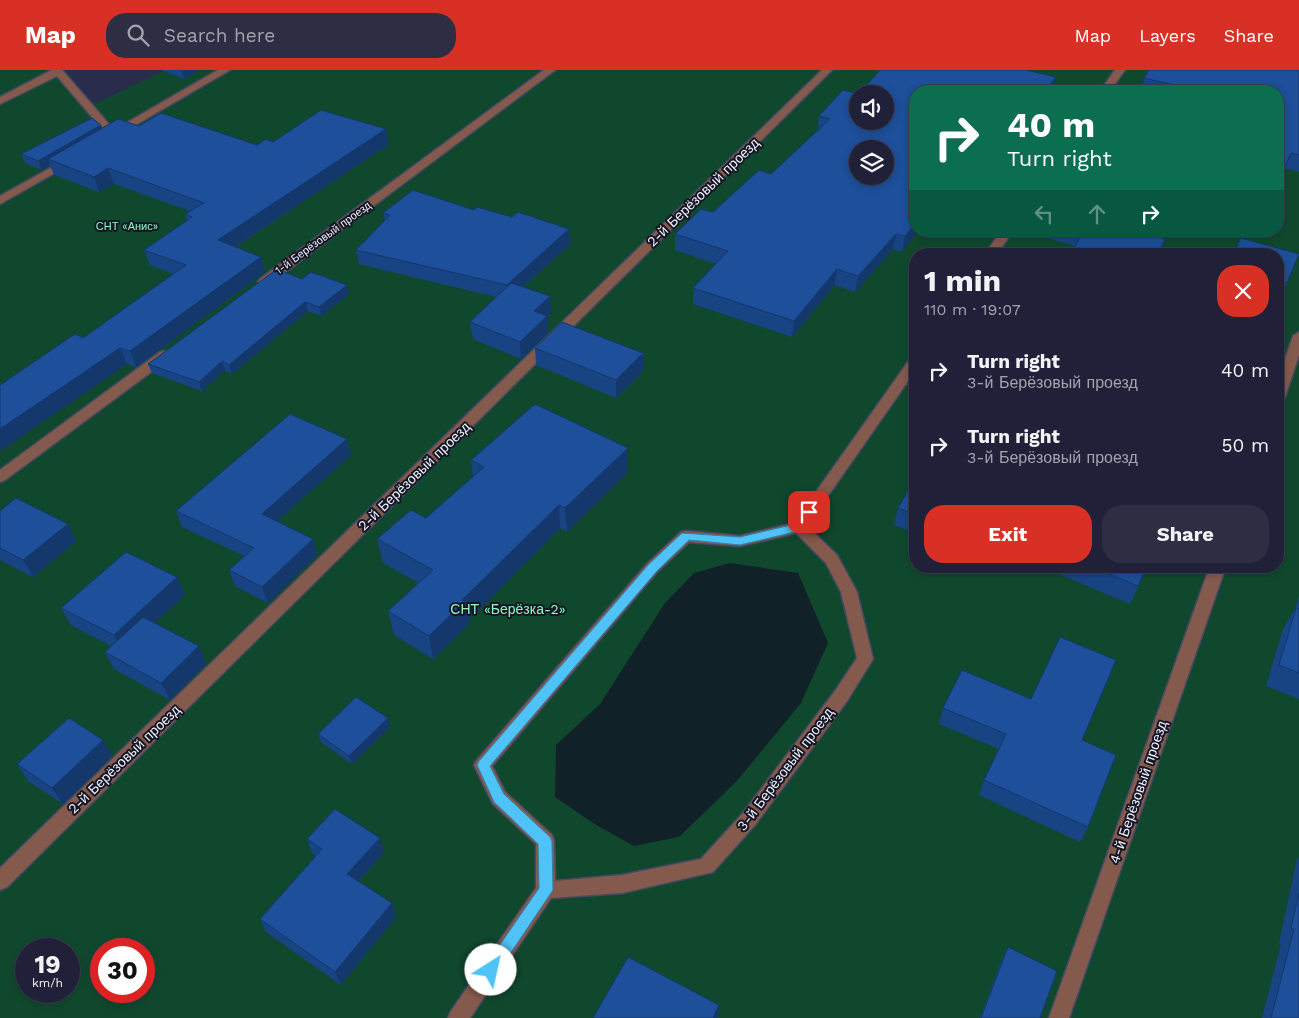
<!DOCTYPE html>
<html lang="en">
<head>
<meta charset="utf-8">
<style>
	body { margin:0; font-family:"Work Sans",sans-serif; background:#2d2e43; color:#f1f3f6; height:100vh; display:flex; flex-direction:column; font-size:19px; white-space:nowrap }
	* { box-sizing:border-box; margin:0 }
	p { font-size:16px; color:#a2a3ae }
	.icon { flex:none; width:28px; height:28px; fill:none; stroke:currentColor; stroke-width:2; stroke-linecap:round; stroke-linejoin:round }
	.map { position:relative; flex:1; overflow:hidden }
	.side { position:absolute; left:909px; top:178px; width:375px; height:325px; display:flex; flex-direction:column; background:#202138; border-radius:20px; box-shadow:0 2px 8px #0003,0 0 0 1px #3d3e53 }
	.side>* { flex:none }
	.banner { position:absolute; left:909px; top:15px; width:375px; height:152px; border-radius:20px; box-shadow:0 2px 8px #0003,0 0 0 1px #3d3e53; background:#0b6e4f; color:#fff; overflow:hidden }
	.buttons { position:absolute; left:849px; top:15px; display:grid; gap:10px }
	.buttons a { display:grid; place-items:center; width:45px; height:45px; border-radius:50%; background:#202138; box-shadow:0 2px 8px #0003,0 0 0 1px #3d3e53; font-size:25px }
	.speed { position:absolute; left:15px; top:868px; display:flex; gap:10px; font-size:25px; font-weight:700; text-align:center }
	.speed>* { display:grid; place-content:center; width:65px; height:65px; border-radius:50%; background:#202138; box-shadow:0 2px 8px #0003,0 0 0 1px #3d3e53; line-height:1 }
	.speed small { font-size:12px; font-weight:400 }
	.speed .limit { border:8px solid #d22; background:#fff; color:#111 }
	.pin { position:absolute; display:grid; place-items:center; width:42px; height:42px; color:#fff; margin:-21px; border-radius:10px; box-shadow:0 2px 8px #0006 }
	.me { position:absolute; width:55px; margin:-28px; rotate:35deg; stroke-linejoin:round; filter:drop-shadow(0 0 4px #0008) }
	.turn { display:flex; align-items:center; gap:18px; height:105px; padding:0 15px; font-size:22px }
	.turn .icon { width:65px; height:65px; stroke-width:2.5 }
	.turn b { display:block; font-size:35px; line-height:42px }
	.lanes { display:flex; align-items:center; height:48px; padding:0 15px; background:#0003; justify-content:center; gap:25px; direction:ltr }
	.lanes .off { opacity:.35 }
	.round { display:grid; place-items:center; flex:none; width:52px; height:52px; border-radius:20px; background:#2d2e43 }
	.overview { display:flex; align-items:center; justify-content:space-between; height:85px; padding:0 15px }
	h1 { font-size:30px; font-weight:700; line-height:38px }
	.action { display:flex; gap:10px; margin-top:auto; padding:10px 15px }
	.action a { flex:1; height:58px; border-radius:20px; background:#d93025; color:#fff; font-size:20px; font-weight:700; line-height:58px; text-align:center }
	.action a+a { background:#2d2e43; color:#f1f3f6 }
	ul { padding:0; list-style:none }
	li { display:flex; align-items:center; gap:15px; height:75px; padding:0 15px }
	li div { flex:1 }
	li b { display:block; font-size:19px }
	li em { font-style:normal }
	header { display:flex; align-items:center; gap:30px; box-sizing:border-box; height:70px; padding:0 25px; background:#d93025; color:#fff }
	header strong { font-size:24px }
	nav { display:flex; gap:28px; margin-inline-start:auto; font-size:18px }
	.search { width:350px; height:45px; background:#2d2e43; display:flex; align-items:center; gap:12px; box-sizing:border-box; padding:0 18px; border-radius:20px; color:#a2a3ae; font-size:19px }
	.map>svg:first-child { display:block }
	.green { fill:#10482e; fill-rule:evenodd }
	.water { fill:#102228 }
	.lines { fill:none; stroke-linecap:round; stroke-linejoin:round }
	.minor-casing { stroke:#464864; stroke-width:3 }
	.minor { fill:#845a4c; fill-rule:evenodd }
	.wall { fill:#194484 }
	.shaded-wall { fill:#14376c }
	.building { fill:#1d4f9a; stroke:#14376c; fill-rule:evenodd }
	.route { fill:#4fc3f7; stroke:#337fa1 }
	.labels { text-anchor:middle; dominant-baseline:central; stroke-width:4; stroke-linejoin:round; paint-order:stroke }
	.far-park-label { font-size:11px; fill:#8dfac0; stroke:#151624 }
	.far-street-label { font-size:11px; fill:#eff1fd; stroke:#151624 }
	.street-label { font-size:14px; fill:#eff1fd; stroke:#151624 }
	.park-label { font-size:14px; fill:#8dfac0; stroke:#151624 }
</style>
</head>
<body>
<header>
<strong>Map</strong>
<div class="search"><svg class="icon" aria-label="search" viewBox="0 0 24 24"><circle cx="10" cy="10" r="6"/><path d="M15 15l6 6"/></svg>Search here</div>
<nav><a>Map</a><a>Layers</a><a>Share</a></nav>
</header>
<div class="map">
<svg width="1299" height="948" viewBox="0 0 1299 948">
	<rect width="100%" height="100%" fill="#2a2c4b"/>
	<path class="green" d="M0,0H65L92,35L166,0H1299V948H0ZM915,21H1278V161H915ZM858,24H885V51H858ZM858,79H885V106H858ZM915,184H1278V496H915ZM26,879H69V921H26ZM101,879H144V921H101Z"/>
	<path class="water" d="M730,493L798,503L828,573L801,633L737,711L679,767L634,776L596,755L555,727L556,675L600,634L665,533L694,503Z"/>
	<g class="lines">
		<g class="minor-casing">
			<path id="minor" d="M52,0H62L114,60L218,0H230L113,68L109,67L57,6L0,34V27Z
				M544,0H555L268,215H260L258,212L260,209Z
				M822,0H832L7,817L0,820V798Z
				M1115,0H1125L1110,21H1100Z
				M70,87L74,88L75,90L74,92L0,134V126Z
				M1001,161H1013L997,184H985Z
				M1299,262V285L1285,327L1283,330L1278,331V309L1293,266Z
				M165,281L171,285L170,288L5,410L0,412V400L160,282Z
				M915,288V301L807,456L837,485L857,522L873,589L847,631L755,755L713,802L622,823L551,828L470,948H448L451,941L536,818V774L493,734L474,695L477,690L647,494L681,462L686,461L740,466L794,453L910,289ZM796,463L826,493L841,522L857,588L835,621L743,743L701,789L622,805L555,811L554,771L552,765L505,722L492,696L657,502L689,472L740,476Z
				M1210,496H1226L1069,948H1049Z"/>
		</g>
		<use href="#minor" class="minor"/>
	</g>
	<path class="wall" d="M161,0H200L184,9Z
		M1299,0V102L1284,98L1278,21H1140L1144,8Z
		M1056,7L1053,21H915V161L902,182L893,179L855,222L835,215L792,267L693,234V218L716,194L675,180V164L713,142L771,104L818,60L819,46L858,24Z
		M139,56L257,75L273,72L386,59L389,74L235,177L261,187L265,202L136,297L127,294L83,268L173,204L150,195L144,180L187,151L185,144L190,141L114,114L99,122L54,105L50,95L42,100L25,93L21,84L102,58Z
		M474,140L569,159L570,174L523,217L551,243L547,247L548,263L521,289L473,269L470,252L496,227L359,194L356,180L385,151L383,143Z
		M1024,161H1138L1075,176Z
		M1278,184L1287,213L1279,230H1278Z
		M302,209L347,215L349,224L321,246L308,241L232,304L225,300L202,321L152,303L148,294Z
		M535,278L643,283V301L616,328L536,295Z
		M628,378V402L567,462L560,458L468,551L469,554L433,589L394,565L388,541L419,513L383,493L377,469L426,448L473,407L471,390Z
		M351,385L277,451L313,469L317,485L268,533L235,516L229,500L244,486L182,457L176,441Z
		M915,409V463L894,455L898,438Z
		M0,441L68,454L76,471L33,507L0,490Z
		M1064,496H1148L1130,534L1061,505Z
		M177,507L185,525L154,553L206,594L170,630L114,599L105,582L111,576L71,555L61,538Z
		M1299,525V629L1266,616L1283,559L1295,539Z
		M943,638L1082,670L1088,757L1080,772L979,725L984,710L999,679L939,654Z
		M390,657L352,694L321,672L318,664Z
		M103,670L112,686L63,734L28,711L17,694Z
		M307,769L384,782L358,812L396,847L341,915L266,862L260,849L316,786L312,783Z
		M1299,787V948H1262L1281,874L1279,873L1297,789Z
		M1008,877L1040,948H980L1001,892Z"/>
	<path class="shaded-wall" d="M181,0H200L184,9Z
		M1056,7L1053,21H1045Z
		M101,55L104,64L48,89L50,95L42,100L38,91Z
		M386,59L389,74L222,185L218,170Z
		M108,98L114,114L99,122L94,107Z
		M915,154V161H918L902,182L905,166Z
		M569,159L570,174L508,230L507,215Z
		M896,164L893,179L855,222L858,206Z
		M1165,169L1160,184H1158Z
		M261,187L265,202L136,297L130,281Z
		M837,199L835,215L792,267L794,251Z
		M347,215L349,224L321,246L319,237Z
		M550,226L551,243L547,247L548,263L521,289L520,272L534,241Z
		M305,232L308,241L232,304L229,295Z
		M120,278L127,294L0,381V359Z
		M643,283V301L616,328V310Z
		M222,291L225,300L202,321L199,312Z
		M347,369L351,385L267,460L262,444Z
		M628,378V402L567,462L565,438Z
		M559,435L560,458L468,551L469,554L433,589L429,566L462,530Z
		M68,454L76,471L33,507L23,490Z
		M313,469L317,485L268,533L262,517Z
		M177,507L185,525L123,582L114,565Z
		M199,576L206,594L170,630L161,613Z
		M388,648L390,657L352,694L349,686Z
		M103,670L112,686L63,734L52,718Z
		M380,768L384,782L352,818L347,804Z
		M392,833L396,847L341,915L335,902Z
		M719,935L718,948H713Z"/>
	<path class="building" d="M880,0H1026L1056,7L1045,21H915V154L905,166L896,164L858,206L837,199L794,251L693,218L728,181L675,164L701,139L713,142L759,100L771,104L830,49L819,46L843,20L858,24V51H885V24H859ZM858,79H885V106H858Z
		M1149,0H1299V85L1291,83L1278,112V21H1200L1144,8Z
		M321,40L386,59L218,170L261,187L130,281L120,278L0,359V315L75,264L83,268L186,195L144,180L192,147L185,144L204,133L108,98L94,107L48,89L118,49L139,56L161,43L257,75L266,69L273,72Z
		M92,48L101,55L38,91L21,84Z
		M413,120L474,140L477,137L512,147L518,142L569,159L507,215L356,180L390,145L383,143Z
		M1083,161H1138L1165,169L1158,184H1070L1084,162Z
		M1241,168L1299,184L1287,213L1278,210V184H1233Z
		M277,199L302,209L311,202L347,215L319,237L305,232L229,295L222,291L199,312L148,294Z
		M511,213L550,226L534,241L547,246L520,272L470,252Z
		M562,252L643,283L616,310L535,278Z
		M535,334L628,378L565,438L559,435L462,530L465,531L429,566L388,541L433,500L377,469L411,440L426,448L484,397L471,390Z
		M290,344L347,369L262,444L313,469L262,517L229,500L254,478L176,441Z
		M915,409V444L898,438Z
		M16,428L68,454L23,490L0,478V441Z
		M126,482L177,507L114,565L61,538Z
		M1089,496H1147L1138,516Z
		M1296,538L1299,539V603L1279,595Z
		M143,547L199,576L161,613L105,582Z
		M1060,567L1116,590L1082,670L1116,685L1088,757L984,710L1006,664L943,638L962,600L1031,629Z
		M356,627L388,648L349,686L318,664Z
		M69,648L103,670L52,718L17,694Z
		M335,739L380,768L347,804L392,833L335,902L260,849L322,779L307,769Z
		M1299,823V948H1271L1294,859L1291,858Z
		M1008,877L1057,901L1040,948H981Z
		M628,887L719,935L713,948H593Z"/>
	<path class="route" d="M809,438L815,442L803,460L799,461L740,475L689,470L657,501L490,696L504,724L550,767L552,771L553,820L496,905L491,907L486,905L483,900L486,895L539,818L538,774L494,732L477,695L479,691L648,495L682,463L740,467L795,454L805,440Z"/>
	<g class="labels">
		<g class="far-park-label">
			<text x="127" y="156">СНТ «Анис»</text>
		</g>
		<g class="far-street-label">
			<text transform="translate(323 168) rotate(-36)">1-й Берёзовый проезд</text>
		</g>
		<g class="street-label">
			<text transform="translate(703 122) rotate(-44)">2-й Берёзовый проезд</text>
			<text transform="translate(414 406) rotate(-44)">2-й Берёзовый проезд</text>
			<text transform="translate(124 689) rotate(-44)">2-й Берёзовый проезд</text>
			<text transform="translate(785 699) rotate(-53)">3-й Берёзовый проезд</text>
			<text transform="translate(1138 722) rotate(-71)">4-й Берёзовый проезд</text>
		</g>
		<g class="park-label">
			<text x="508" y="539">СНТ «Берёзка-2»</text>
		</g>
	</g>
</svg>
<div class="buttons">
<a><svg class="icon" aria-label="sound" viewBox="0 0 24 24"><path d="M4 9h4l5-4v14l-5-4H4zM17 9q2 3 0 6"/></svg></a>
<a><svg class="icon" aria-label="layers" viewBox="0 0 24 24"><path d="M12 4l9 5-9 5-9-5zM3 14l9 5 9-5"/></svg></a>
</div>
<div class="speed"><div>19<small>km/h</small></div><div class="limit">30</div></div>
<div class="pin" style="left:809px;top:442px;background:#d93025"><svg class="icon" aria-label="arrive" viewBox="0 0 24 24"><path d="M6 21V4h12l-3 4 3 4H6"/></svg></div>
<svg class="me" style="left:491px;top:900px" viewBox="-20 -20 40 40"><circle r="19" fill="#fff"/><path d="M0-13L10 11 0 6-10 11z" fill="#4fc3f7"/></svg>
<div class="banner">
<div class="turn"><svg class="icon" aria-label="right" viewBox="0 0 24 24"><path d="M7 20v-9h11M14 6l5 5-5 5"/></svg><div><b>40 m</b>Turn right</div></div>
<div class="lanes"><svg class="icon off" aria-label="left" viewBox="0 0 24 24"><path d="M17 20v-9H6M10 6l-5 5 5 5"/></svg><svg class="icon off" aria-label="ahead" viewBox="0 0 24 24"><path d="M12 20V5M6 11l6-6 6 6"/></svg><svg class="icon" aria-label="right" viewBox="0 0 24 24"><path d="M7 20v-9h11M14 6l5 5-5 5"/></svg></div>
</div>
<section class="side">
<div class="overview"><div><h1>1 min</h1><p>110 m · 19:07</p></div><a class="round" style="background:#d93025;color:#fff"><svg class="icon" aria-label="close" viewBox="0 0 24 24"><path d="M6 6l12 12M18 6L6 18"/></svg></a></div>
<ul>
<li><svg class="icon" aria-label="right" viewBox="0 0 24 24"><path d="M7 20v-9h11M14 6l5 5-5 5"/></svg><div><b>Turn right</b><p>3-й Берёзовый проезд</p></div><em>40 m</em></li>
<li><svg class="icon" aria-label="right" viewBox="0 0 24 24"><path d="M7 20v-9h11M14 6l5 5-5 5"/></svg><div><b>Turn right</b><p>3-й Берёзовый проезд</p></div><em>50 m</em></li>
</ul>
<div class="action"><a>Exit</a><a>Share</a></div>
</section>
</div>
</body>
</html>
